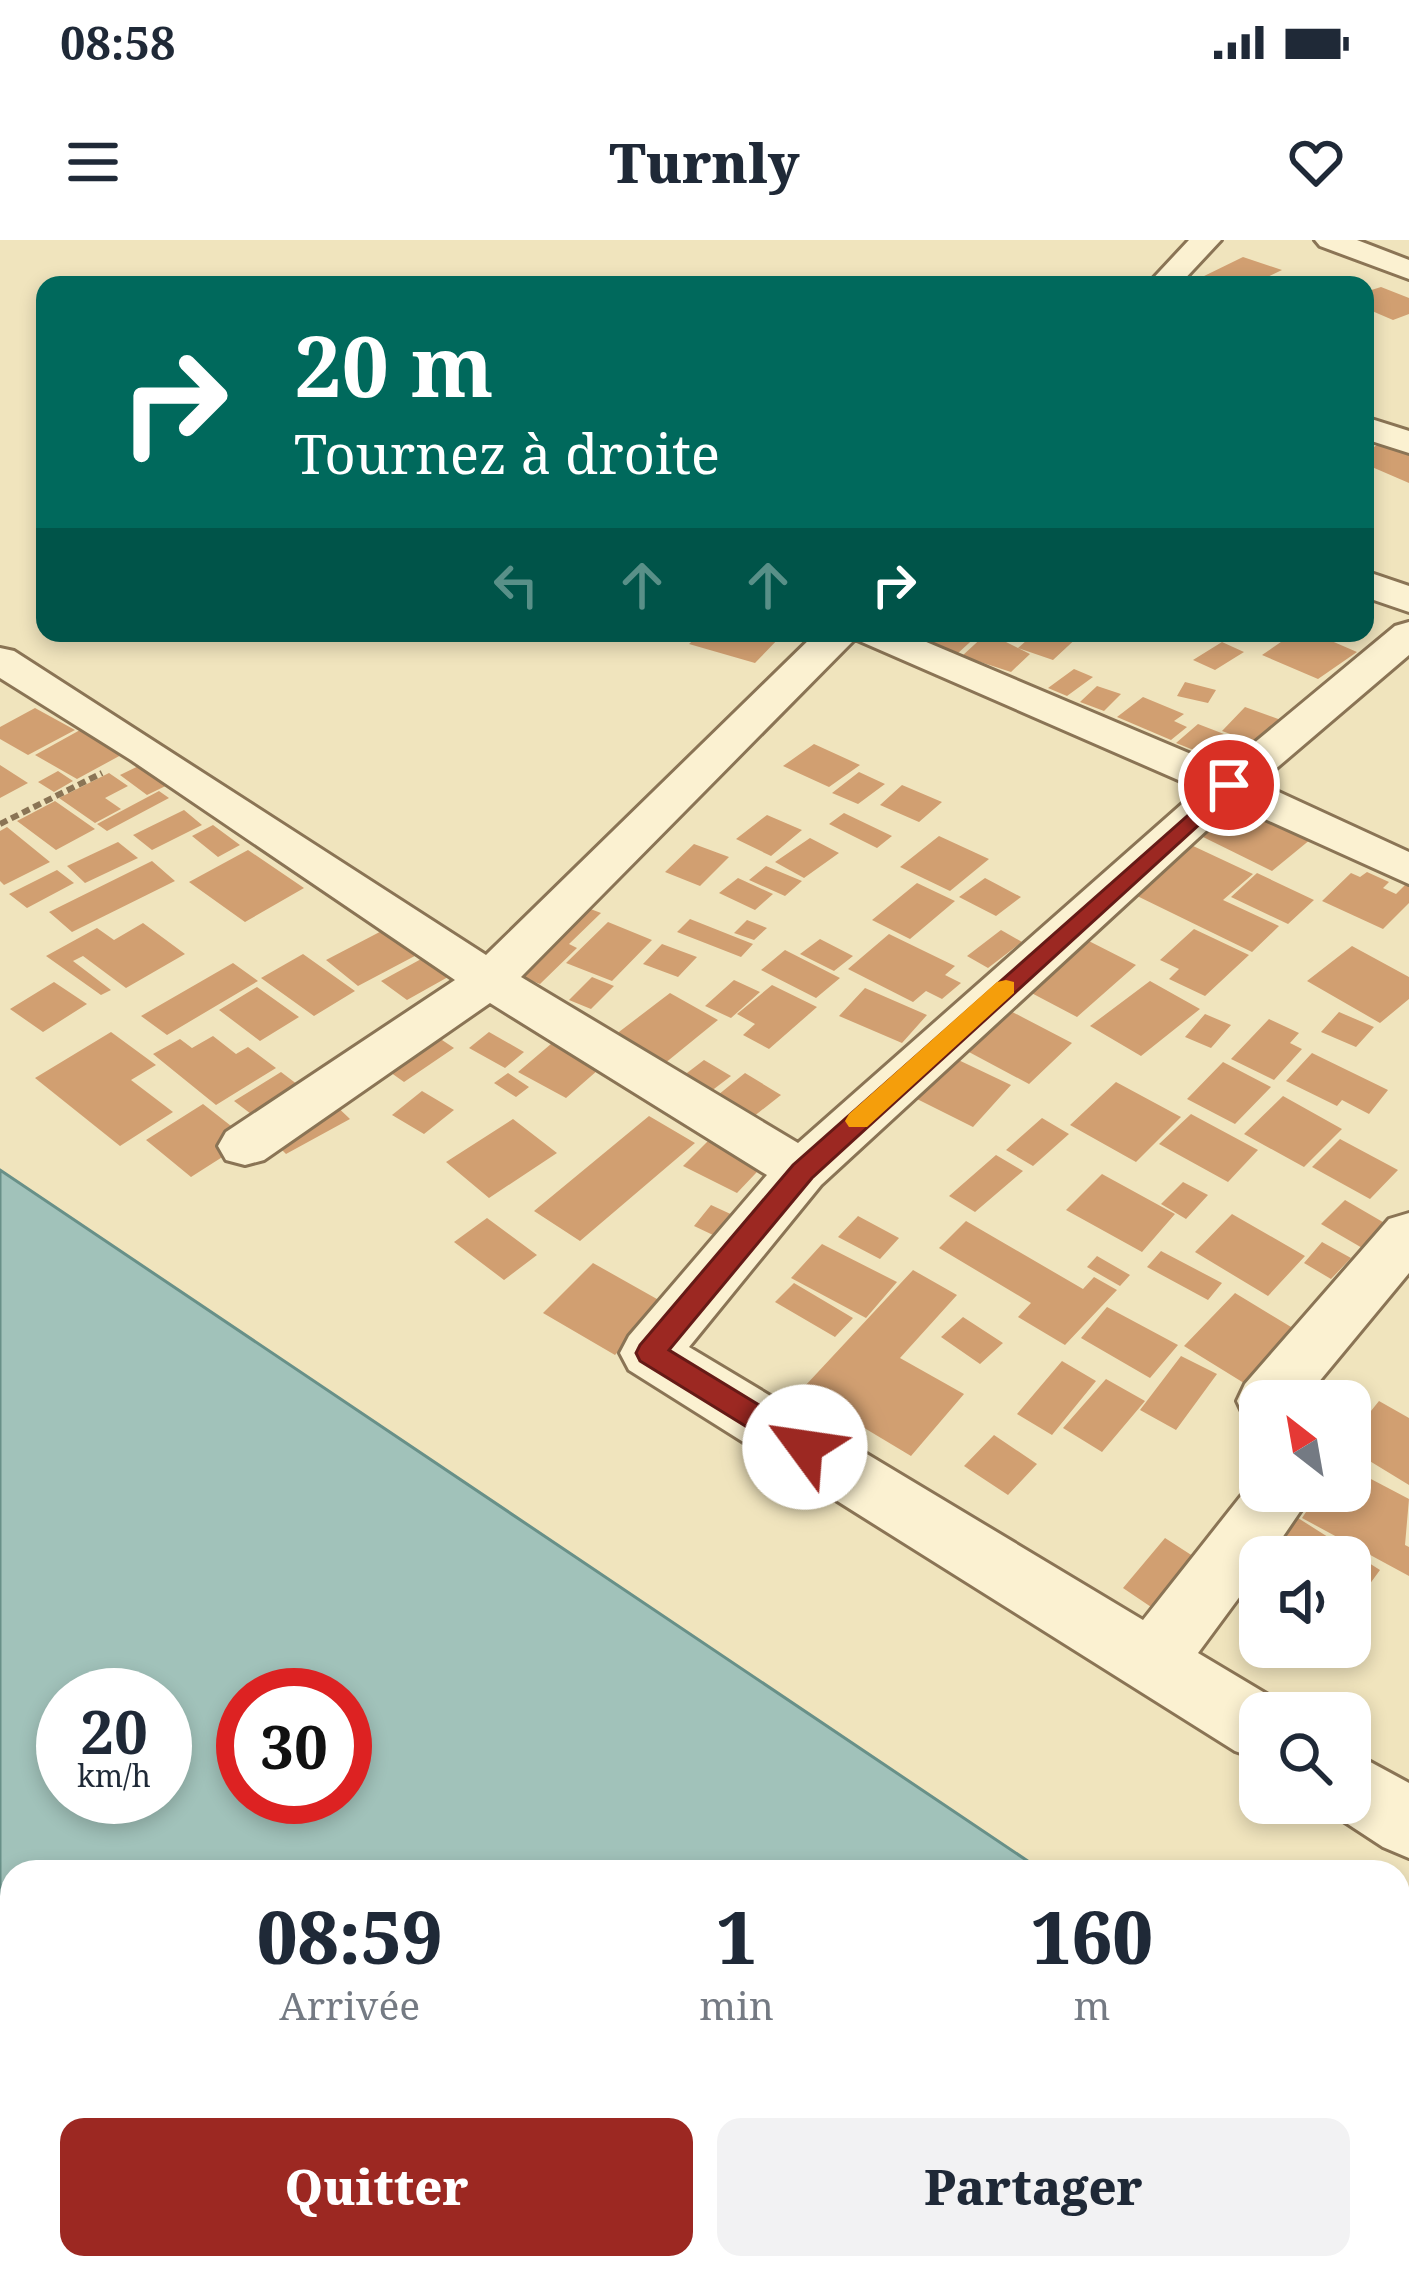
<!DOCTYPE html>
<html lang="fr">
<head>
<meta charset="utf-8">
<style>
	body { margin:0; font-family:"Noto Serif",serif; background:#f2f2f3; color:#1f2937; height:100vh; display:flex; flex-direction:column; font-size:45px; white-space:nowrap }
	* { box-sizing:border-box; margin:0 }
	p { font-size:39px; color:#747a83 }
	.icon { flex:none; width:66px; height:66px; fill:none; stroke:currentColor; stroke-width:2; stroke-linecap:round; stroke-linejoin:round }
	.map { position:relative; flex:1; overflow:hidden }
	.details { position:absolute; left:0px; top:1620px; width:1410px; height:420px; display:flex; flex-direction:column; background:#fff; border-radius:36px 36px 0 0; box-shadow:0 6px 18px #0003 }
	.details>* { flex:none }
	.top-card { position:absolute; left:36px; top:36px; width:1338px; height:366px; border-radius:24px; box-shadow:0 6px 18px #0003; background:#00695c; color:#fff; overflow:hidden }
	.needle { width:78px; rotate:329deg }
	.controls { position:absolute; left:1239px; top:1140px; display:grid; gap:24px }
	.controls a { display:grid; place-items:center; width:132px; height:132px; border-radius:24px; background:#fff; box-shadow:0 6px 18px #0003; font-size:60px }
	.speed { position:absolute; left:36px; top:1428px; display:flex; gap:24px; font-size:60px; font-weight:700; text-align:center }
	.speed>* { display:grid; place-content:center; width:156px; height:156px; border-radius:50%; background:#fff; box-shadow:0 6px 18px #0003; line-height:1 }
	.speed small { font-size:30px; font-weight:400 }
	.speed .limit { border:18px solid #d22; background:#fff; color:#111 }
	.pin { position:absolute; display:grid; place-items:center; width:102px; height:102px; color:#fff; margin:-51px; border:6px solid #fff; border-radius:50%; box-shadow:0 3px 12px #0007 }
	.me { position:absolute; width:132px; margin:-66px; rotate:301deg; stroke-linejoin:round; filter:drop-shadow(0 0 9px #0008) }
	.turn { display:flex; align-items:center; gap:42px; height:252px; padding:0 60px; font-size:54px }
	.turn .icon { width:156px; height:156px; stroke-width:2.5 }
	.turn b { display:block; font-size:84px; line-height:102px }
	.lanes { display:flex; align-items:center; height:114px; padding:0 60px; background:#0003; justify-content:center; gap:60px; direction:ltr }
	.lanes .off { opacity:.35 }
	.eta { display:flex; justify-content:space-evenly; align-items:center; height:204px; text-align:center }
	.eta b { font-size:72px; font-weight:800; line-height:84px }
	.button { display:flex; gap:24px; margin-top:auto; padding:24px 60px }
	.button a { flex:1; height:138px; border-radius:24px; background:#9c2822; color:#fff; font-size:48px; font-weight:800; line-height:138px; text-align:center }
	.button a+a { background:#f2f2f3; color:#1f2937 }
	.status { display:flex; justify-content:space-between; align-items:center; height:84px; padding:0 60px; background:#fff; direction:ltr }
	.status svg { height:33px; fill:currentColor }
	header { display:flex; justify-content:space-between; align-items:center; height:156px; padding:0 60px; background:#fff; font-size:54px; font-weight:800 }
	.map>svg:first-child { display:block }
	.water { fill:#a1c2ba; stroke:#689088; stroke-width:3; fill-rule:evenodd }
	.building { fill:#d19f71 }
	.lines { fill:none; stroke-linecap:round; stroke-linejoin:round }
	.minor-casing { stroke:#8a7455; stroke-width:6 }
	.path { stroke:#8a7455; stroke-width:6; stroke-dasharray:8 4.5; stroke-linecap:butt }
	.minor { fill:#fbf1d1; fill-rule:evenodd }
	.route { fill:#9c2822; stroke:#651a16; stroke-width:3 }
	.slow { fill:#f59e0b }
</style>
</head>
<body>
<div class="status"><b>08:58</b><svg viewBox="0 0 49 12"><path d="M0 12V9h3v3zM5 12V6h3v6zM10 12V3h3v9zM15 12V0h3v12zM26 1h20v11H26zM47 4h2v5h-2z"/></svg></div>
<header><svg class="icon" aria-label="menu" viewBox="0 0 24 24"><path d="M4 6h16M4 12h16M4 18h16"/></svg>Turnly<svg class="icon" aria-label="heart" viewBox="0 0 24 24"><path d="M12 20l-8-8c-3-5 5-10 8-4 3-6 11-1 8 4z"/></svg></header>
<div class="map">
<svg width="1409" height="2040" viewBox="0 0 1409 2040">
	<rect width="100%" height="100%" fill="#f0e4bd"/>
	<path class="water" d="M0,930L1044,1632H12V2028H1398V1872L1409,1879V2040H0ZM63,1455H165V1557H63ZM243,1455H345V1557H243Z"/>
	<path class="building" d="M1243,17L1282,30L1251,45H1215L1198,39Z
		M1381,47L1409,58V74L1393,80L1365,68V52Z
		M1380,203L1409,213V243L1365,224V213Z
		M701,393H772L781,396L755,423L689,404Z
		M898,393H980L957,414Z
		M987,393H1006L1000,399L1030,414L1011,432L962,416Z
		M1035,393H1082L1053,420L1018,408Z
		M1294,393H1313L1357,412L1318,439L1262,415Z
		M1222,402L1244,412L1215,430L1193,420Z
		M1074,429L1093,437L1067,456L1048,448Z
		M1185,442L1216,450L1208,463L1177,456Z
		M1097,446L1121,454L1104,471L1080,462Z
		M1143,457L1184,474L1174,481L1187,487L1171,500L1117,477Z
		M1245,467L1281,480L1258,504L1222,491Z
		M35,468L75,490L28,515L0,499V487Z
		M1198,484L1237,499L1216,519L1176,503Z
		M80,490L123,514L77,539L35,515Z
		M814,504L860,525L829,547L783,526Z
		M151,520L180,539L147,555L120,535Z
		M0,525L28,543L0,558Z
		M58,531L73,541L54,552L38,542Z
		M859,532L885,544L858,564L832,553Z
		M109,533L128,546L105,558L121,569L95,583L59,558Z
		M902,545L942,562L919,582L880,565Z
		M159,551L169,558L107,591L97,584Z
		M55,561L95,589L56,610L17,581Z
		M1238,565L1311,599L1272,631L1199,595Z
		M184,570L202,585L152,610L133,595Z
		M844,573L892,596L877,608L829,584Z
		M767,575L802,590L771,616L736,599Z
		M213,585L240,605L218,617L192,596Z
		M7,587L50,622L4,645L0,641V591Z
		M939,596L989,619L950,651L900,627Z
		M810,598L839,613L804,638L775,622Z
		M118,602L138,618L85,643L67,626Z
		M694,604L729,617L700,646L665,632Z
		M1191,605L1253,634L1223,660L1279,686L1252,712L1133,654Z
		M248,610L304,648L245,682L189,642Z
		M152,621L175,641L72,692L49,672Z
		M766,626L802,641L785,656L749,640Z
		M57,630L74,643L27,668L9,654Z
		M1367,632L1389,642L1383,648L1396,654L1409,641V663L1383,689L1322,661L1351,633L1360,637Z
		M1257,633L1314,660L1288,684L1231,657Z
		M738,638L773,654L755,670L719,653Z
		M985,638L1021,657L996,676L959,657Z
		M917,643L955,661L910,699L872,680Z
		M580,665L601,673L569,704L577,708L540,744L508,732Z
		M690,679L753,704L741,717L677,692Z
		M747,680L767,688L754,700L734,693Z
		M608,682L652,700L612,741L566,723Z
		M143,683L185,714L126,748L83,716L73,721L111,750L101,755L46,716L97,688L114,700Z
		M395,684L428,709L358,746L326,720Z
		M1194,689L1249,715L1205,756L1169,739L1179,729L1160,720Z
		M1001,690L1022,702L988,728L967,716Z
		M889,694L955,726L945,735L961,743L942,759L926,751L913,762L848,729Z
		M1081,697L1136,725L1077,777L1022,748Z
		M820,699L853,716L834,731L800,714Z
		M662,704L697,717L678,737L643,724Z
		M1352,706L1409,737V759L1380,783L1307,741Z
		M785,710L840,738L816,758L761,730Z
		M303,714L355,751L314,776L261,738Z
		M423,718L448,737L407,760L381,741Z
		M233,723L258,741L167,795L141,776Z
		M592,737L614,746L591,769L569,760Z
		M734,740L760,752L731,778L705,766Z
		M1150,741L1200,769L1141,816L1090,786Z
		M54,742L87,764L43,792L10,769Z
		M772,745L817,767L769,809L743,795L755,784L737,774Z
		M257,747L299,777L260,801L219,770Z
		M865,748L927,775L902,803L839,776Z
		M670,753L718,780L664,824L615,795Z
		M999,765L1072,803L1029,844L954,804Z
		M1339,772L1374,787L1356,807L1321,792Z
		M1205,774L1231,785L1211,808L1185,797Z
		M1269,779L1299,793L1290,803L1302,809L1274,840L1231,819Z
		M111,792L156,825L131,840L173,872L120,906L35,838Z
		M430,792L454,808L404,842L380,825Z
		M489,792L524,812L505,828L469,808Z
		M213,796L236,814L248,807L276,828L216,865L153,814L180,799L192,808Z
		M558,798L606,823L566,858L518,832Z
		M1312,813L1388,850L1369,874L1342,860L1337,866L1286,841Z
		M950,816L1011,845L973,887L911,856Z
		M704,820L731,836L710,852L683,836Z
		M1223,822L1271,847L1235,884L1187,859Z
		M281,832L310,854L264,884L234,861Z
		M508,833L529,847L516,857L494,843Z
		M745,833L781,855L753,877L718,855Z
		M1116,842L1181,877L1136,922L1070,885Z
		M422,851L454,870L424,894L392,875Z
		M1283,856L1342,889L1304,927L1244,894Z
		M329,859L350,879L286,914L266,894Z
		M203,864L249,900L191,937L146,900Z
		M1191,874L1258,910L1228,942L1159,904Z
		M649,876L695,903L580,1001L534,971Z
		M1042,878L1069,894L1033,926L1006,910Z
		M513,879L557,913L489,958L446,922Z
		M718,891L771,917L737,953L683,926Z
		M1340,899L1398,930L1370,959L1312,927Z
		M996,915L1023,931L975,972L949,956Z
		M1102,934L1175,974L1142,1012L1066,970Z
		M1183,942L1208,955L1186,979L1161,964Z
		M1345,960L1400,992L1376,1016L1321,984Z
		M711,965L748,982L730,1003L694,986Z
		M1232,974L1305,1016L1268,1056L1195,1012Z
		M858,976L899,998L880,1019L838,997Z
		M487,978L537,1015L504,1040L454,1002Z
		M966,981L1083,1049L1094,1037L1117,1050L1065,1105L1018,1077L1031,1063L939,1008Z
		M1322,1002L1351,1018L1331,1039L1304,1023Z
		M822,1004L897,1042L866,1078L791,1038Z
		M1161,1011L1222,1043L1208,1060L1147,1027Z
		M1097,1016L1130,1035L1120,1046L1087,1027Z
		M593,1023L664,1063L615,1115L543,1073Z
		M913,1030L957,1055L900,1118L964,1154L911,1216L846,1177L836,1188L791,1161Z
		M794,1043L853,1078L835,1097L775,1062Z
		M1235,1053L1301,1093L1252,1148L1184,1106Z
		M1107,1067L1178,1105L1150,1138L1081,1098Z
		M963,1077L1003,1103L980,1124L941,1097Z
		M1181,1116L1217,1134L1176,1190L1140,1170Z
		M1062,1121L1096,1141L1052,1195L1017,1174Z
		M1106,1139L1145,1161L1102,1212L1063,1188Z
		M1379,1161L1409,1178V1245L1350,1209V1197Z
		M994,1195L1037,1224L1008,1255L964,1226Z
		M1350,1228L1409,1259L1405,1305L1409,1307V1336L1302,1278L1320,1251H1350Z
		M1287,1271L1380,1330L1350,1371V1317L1260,1320L1251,1315Z
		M1165,1298L1199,1320L1157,1371L1123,1348Z"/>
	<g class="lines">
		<g class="minor-casing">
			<path id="minor" d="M1189,0H1221L1179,45H1147Z
				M1315,0H1357L1409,20V39L1320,6Z
				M1365,177L1409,191V213L1365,199Z
				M1365,331L1409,346V372L1365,357Z
				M1409,382V415L1259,543L1409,612V644L1234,565L821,945L689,1107L1143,1380L1260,1232V1251H1314L1269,1317H1260V1329L1198,1413L1285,1465L1288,1473H1260V1520L1235,1511L629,1130L620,1113L629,1096L767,935L490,763L264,920L245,925L226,920L218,906L226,892L455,740L131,520L0,438V408L14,411L486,715L816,393H905L1224,528L1395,386ZM855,399L1199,549L798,903L521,737Z
				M1409,973V1033L1303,1161H1260V1183L1245,1178L1237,1161L1245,1144L1389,979Z
				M1350,1511L1409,1543V1618L1383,1607L1325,1569L1322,1563H1350Z"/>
		</g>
		<path class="path" d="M0,584L102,533"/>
		<use href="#minor" class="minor"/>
	</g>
	<path class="route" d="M1229,539L1240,545L1237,550L812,938L669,1110L815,1199L819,1207L815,1216H794L640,1121L636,1113L640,1105L793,925Z"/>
	<path class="slow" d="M1006,740L1014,742V753L867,887H849L845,881L849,874L997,742Z"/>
</svg>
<div class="controls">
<a><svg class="needle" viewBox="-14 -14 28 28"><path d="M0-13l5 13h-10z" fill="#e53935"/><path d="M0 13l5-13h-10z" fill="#747a83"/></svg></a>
<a><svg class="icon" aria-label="sound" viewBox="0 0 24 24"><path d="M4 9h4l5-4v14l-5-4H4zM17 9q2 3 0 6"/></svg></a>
<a><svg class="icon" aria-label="search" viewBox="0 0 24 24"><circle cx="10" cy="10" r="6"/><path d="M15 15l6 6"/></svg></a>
</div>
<div class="speed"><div>20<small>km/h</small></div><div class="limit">30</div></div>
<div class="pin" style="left:1229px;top:545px;background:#d93025"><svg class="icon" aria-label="arrive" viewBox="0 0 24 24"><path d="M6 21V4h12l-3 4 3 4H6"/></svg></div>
<svg class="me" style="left:805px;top:1207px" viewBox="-20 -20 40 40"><circle r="19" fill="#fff"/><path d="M0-13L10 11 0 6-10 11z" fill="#9c2822"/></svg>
<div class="top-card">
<div class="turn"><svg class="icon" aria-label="right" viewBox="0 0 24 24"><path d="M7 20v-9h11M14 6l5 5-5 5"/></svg><div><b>20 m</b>Tournez à droite</div></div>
<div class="lanes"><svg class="icon off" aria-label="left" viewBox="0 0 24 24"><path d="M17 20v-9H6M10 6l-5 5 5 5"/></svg><svg class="icon off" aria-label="ahead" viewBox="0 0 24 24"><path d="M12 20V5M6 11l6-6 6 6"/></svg><svg class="icon off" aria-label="ahead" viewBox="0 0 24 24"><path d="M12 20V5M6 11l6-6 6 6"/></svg><svg class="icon" aria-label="right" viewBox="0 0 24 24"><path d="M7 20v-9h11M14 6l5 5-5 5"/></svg></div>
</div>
<section class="details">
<div class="eta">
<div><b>08:59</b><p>Arrivée</p></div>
<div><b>1</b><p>min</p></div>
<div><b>160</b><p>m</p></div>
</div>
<div class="button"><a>Quitter</a><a>Partager</a></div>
</section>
</div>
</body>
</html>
